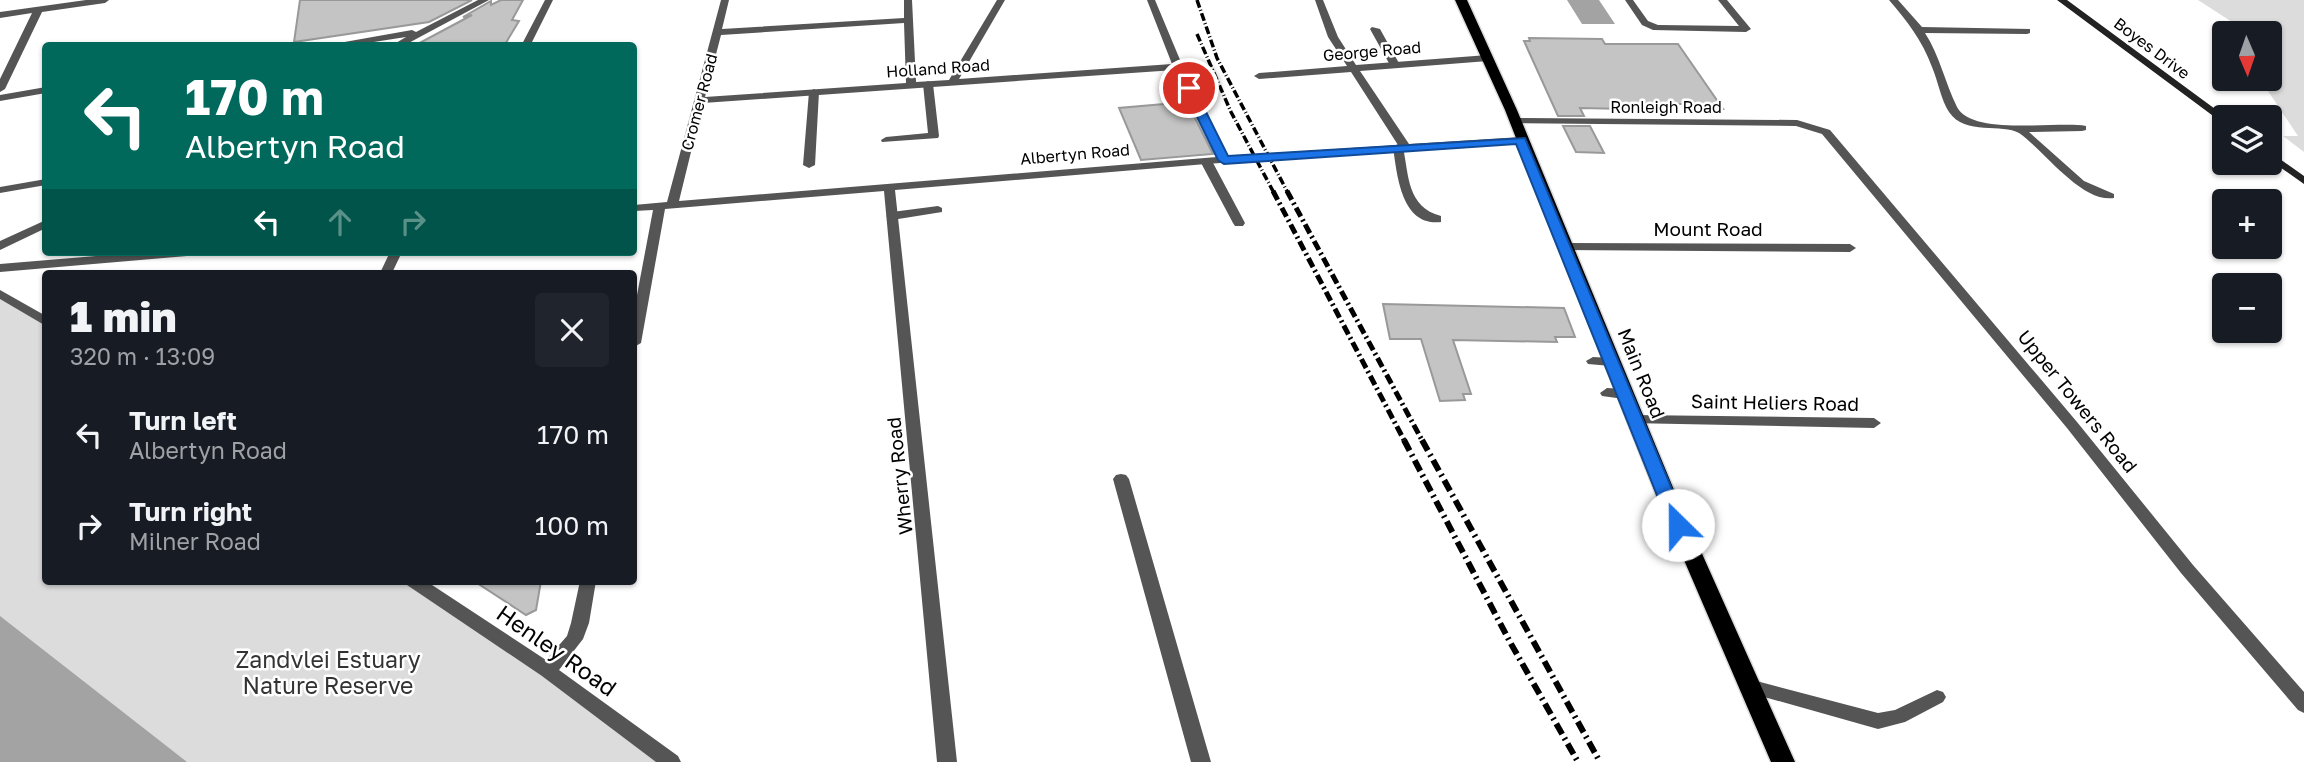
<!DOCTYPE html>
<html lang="en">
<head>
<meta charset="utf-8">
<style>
	body { margin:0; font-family:"Golos Text",sans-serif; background:#20242c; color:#f1f3f6; height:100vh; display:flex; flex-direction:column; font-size:26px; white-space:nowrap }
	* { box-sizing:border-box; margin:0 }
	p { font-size:23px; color:#9ea1a6 }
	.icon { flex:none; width:38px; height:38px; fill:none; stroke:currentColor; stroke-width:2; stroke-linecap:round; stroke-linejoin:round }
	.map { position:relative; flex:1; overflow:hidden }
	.side { position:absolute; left:42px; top:270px; width:595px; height:315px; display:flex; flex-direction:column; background:#171b24; border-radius:7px; box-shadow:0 2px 5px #0004 }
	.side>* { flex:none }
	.top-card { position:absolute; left:42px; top:42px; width:595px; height:214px; border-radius:7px; box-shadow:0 2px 5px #0004; background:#00695c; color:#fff; overflow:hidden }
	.needle { width:46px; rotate:178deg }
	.controls { position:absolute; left:2212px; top:21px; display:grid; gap:14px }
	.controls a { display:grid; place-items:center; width:70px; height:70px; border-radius:7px; background:#171b24; box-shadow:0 2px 5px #0004; font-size:35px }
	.pin { position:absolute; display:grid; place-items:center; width:60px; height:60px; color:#fff; margin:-30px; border:4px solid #fff; border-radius:50%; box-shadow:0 2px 7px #0007 }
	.me { position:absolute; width:77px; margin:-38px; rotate:337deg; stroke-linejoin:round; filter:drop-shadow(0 0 5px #0008) }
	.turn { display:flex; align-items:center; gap:24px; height:147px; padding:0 28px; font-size:32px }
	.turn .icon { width:91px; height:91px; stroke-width:2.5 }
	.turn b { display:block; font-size:49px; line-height:60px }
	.lanes { display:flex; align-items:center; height:66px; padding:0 28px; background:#0003; justify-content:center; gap:35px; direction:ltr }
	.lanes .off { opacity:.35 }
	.round { display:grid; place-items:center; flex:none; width:74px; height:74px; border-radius:7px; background:#20242c }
	.headline { display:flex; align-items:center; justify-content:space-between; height:119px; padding:0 28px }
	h1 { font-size:42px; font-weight:800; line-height:52px }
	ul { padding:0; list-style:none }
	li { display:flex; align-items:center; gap:21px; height:91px; padding:0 28px }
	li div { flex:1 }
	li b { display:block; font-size:26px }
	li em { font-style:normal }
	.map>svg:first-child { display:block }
	.green { fill:#dcdcdc }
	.water { fill:#a3a3a3 }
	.building { fill:#c4c4c4; stroke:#999; stroke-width:2 }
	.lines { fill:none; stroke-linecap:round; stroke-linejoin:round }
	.primary-casing { stroke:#dbdbdb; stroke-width:3 }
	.service { fill:#555; fill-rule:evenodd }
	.minor { fill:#555; fill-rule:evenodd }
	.secondary { fill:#222; fill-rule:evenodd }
	.primary { fill:#000; fill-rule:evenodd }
	.rail-far2 { stroke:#000; stroke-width:3.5; stroke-dasharray:8 2.5 1 2.5; stroke-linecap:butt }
	.rail-far1 { stroke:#000; stroke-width:5; stroke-dasharray:10 3.5 2 3.5; stroke-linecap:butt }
	.rail { stroke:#000; stroke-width:6; stroke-dasharray:12 4.5 2 4.5; stroke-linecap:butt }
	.route { fill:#1a73e8; stroke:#114b97; stroke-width:2 }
	.labels { text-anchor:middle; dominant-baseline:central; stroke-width:5; stroke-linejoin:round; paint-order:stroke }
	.far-street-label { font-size:16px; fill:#000; stroke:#fff }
	.street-label { font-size:19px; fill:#000; stroke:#fff }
	.near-street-label { font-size:23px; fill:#000; stroke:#fff }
	.near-park-label { font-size:23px; fill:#333; stroke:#fff }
</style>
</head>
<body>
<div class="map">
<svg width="2304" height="762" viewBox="0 0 2304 762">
	<rect width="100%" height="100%" fill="#fff"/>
	<path class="green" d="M2198,0H2304V152L2283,136H2298L2260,79H2270V33H2249Z
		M0,294L45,322L46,581H413L671,762H0Z"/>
	<path class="water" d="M1567,0H1599L1615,24H1582Z
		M0,616L187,762H0Z"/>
	<path class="building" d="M300,0H472L429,22L294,42Z
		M501,0H523L512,20L519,21L504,46H414L472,15L463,17L491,1V5Z
		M1529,38L1602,39L1605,44H1678L1723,109L1690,108L1688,104H1624L1626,109L1580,108L1584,116H1558L1524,41H1530Z
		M1187,102L1213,154L1141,160L1119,108Z
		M1563,126H1590L1604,153L1576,152Z
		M1383,304L1564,308L1575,337H1555L1557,342L1453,340L1471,394H1463L1465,400L1440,401L1421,339H1390Z
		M474,581H541L536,610L526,615Z"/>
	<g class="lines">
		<g class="primary-casing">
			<path id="primary" d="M1455,0H1467L1517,110L1679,502L1795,762H1771L1659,502L1505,110Z"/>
		</g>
		<path class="service" d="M1372,27L1380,29L1400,65L1398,67L1390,65L1370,29Z
			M928,81L933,84L939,136L938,138L882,142L881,140L886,137L928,133L923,84Z
			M814,89L819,92L815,165L809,168L803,165L809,92Z
			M1398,144L1403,147C1409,176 1407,207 1441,216V222C1401,227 1397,174 1393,147Z
			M1206,158L1212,161L1245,223L1243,226H1235L1233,223L1200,161Z
			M938,206L942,208V212L892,220L886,216L892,212Z
			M1593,357L1611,358L1618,362L1611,366L1588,364L1586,361Z
			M1607,388L1624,389L1631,394L1624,399L1602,396L1600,393Z"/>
		<path class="minor" d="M86,0H109L105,3L42,12L5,89L0,92V79L32,13L0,18V12Z
			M478,0H489L403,46H391L406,37L348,46H322L412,30L416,32Z
			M545,0H553L530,46H521Z
			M721,0H729L722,29L904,18V0H912L916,82L949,80L997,0H1005L959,79L1172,64L1147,0H1155L1183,67L1228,156L1398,145L1351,72L1259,79L1254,76L1259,73L1347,66L1328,37L1315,0H1323L1338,37L1356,65L1488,55L1493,58L1488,61L1360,71L1409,144L1521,137L1526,140L1521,143L1206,164L895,190L957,762H937L884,191L665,209L641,343L634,347V311L653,210L634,211V205L667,202ZM904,23L906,83L705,97L721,35ZM1175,70L1217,157L679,201L703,103Z
			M1625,0H1633L1648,21L1658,25L1739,26L1718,0H1727L1751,29L1746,32L1653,30L1642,25Z
			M1889,0H1898L1922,27L2030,29V33L2027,34L1925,33C1940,56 1945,83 1957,107C1971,136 2058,121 2086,126V130L2082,131L2029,132L2084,181L2114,194V198C2081,203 2044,150 2019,133C2003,123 1965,136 1949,112C1941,100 1938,81 1932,67C1922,40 1907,21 1889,0Z
			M46,87V93L0,101V95Z
			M1514,118L1797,120L1830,130L2077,422L2193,565L2304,692V713L2298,710L2181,573L2067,428L1822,134L1796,126L1510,123V119Z
			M46,179V185L0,193V187Z
			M46,220V228L0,250V241Z
			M1565,243L1850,244L1856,248L1850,252L1561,250L1559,247Z
			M144,252H193L187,256L0,272V264Z
			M390,252H402L392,273H380Z
			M0,290L46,316V326L0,299Z
			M1634,415L1874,418L1881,423L1874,428L1629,423L1627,420L1629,417Z
			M1121,474L1126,475L1129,479L1211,762H1191L1113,479L1116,475Z
			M405,581H426L546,660L567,636L571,623L580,581H596L589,623L583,639L559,670L678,756L681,762H656L542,676L407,585Z
			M1749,679L1878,713L1895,710L1937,690L1943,692L1946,697L1943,702L1905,722L1878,729L1743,691L1740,686L1743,681Z"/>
		<path class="secondary" d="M2057,0H2067L2226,117L2224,124Z
			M2270,152L2304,176V184L2270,160Z"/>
		<use href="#primary" class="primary"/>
		<path class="rail-far2" d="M1197,0L1217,58L1288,193
			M1197,34L1231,112L1274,193"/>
		<path class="rail-far1" d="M1273,191L1405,442
			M1287,191L1423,442"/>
		<path class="rail" d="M1404,440L1510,642L1578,762
			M1422,440L1600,762"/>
	</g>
	<path class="route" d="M1189,84L1194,88L1228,156L1525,138L1687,525L1685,530H1672L1669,525L1516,144L1224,164L1218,160L1183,88Z"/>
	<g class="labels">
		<g class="far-street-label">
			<text transform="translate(2152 48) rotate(37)">Boyes Drive</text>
			<text transform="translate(1372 51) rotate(-5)">George Road</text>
			<text transform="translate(938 68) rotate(-4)">Holland Road</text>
			<text transform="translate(699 102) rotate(-75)">Cromer Road</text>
			<text x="1666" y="107">Ronleigh Road</text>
			<text transform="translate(1075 154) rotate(-5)">Albertyn Road</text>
		</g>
		<g class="street-label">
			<text x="1708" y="228">Mount Road</text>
			<text transform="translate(1642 373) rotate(68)">Main Road</text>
			<text transform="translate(2078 401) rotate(51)">Upper Towers Road</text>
			<text transform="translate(1775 402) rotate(1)">Saint Heliers Road</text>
			<text transform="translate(899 476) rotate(-96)">Wherry Road</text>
		</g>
		<g class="near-street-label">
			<text transform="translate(557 650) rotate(35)">Henley Road</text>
		</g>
		<g class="near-park-label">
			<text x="328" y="659">Zandvlei Estuary<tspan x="328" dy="26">Nature Reserve</tspan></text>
		</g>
	</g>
</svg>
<div class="controls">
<a><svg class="needle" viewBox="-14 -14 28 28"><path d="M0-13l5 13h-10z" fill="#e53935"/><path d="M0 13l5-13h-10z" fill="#9ea1a6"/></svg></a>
<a><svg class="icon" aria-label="layers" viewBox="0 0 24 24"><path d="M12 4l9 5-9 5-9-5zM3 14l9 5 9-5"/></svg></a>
<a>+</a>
<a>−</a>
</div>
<div class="pin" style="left:1189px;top:88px;background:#d93025"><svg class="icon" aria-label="arrive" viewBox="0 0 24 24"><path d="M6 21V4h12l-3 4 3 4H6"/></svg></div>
<svg class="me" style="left:1678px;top:525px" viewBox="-20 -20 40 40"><circle r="19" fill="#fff"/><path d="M0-13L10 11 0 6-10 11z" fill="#1a73e8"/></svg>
<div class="top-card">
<div class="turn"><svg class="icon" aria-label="left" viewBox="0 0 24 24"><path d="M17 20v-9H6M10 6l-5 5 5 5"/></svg><div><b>170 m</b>Albertyn Road</div></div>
<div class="lanes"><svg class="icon" aria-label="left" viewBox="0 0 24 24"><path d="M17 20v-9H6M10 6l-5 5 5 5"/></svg><svg class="icon off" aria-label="ahead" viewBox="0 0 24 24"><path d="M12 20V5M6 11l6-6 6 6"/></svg><svg class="icon off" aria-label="right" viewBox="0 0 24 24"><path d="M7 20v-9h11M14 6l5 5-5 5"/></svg></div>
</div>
<section class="side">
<div class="headline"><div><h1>1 min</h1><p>320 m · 13:09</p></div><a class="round"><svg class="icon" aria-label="close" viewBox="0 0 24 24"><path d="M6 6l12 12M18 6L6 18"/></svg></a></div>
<ul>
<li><svg class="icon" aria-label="left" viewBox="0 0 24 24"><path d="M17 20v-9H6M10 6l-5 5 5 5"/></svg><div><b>Turn left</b><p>Albertyn Road</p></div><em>170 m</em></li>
<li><svg class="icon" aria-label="right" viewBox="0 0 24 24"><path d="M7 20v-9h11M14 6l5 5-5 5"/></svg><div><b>Turn right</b><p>Milner Road</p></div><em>100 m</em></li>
</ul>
</section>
</div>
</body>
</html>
